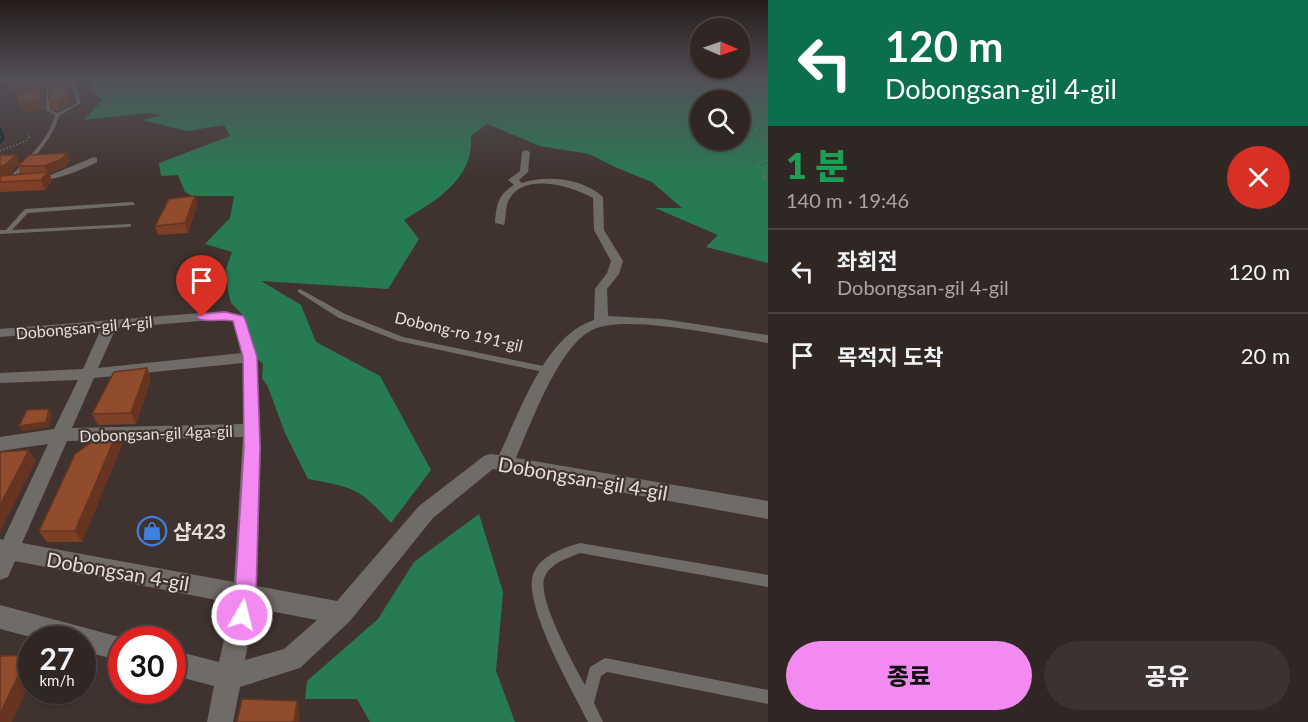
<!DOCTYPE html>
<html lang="ko">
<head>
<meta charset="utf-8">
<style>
	body { margin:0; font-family:Lato,"Noto Sans KR",sans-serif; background:#3c3230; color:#f1f3f6; height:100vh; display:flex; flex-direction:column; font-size:22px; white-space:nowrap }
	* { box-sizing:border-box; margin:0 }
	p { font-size:20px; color:#a8a5a6 }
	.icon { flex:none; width:33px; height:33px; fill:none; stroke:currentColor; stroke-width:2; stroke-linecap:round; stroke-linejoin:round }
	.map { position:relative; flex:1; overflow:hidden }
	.details { display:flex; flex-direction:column; background:#302623; width:540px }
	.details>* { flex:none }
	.hud { background:#0b6e4f; color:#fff; overflow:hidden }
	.needle { width:39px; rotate:92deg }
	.tools { position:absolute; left:690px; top:18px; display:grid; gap:12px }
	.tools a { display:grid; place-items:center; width:60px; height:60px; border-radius:50%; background:#302623; box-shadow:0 2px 4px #0004,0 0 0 2px #4b4341; font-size:30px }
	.speed { position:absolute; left:18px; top:626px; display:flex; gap:12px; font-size:30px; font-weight:700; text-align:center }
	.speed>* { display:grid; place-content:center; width:78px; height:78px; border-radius:50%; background:#302623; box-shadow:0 2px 4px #0004,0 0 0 2px #4b4341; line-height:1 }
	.speed small { font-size:15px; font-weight:400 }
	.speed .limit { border:9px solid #d22; background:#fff; color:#111 }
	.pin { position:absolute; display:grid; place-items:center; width:51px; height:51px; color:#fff; margin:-62px -26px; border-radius:50% 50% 50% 0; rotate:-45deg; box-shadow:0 0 6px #0007 }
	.pin .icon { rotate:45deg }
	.me { position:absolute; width:66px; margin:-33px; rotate:8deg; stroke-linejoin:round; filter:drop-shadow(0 0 4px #0008) }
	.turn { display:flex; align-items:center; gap:21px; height:126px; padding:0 18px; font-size:27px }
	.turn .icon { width:78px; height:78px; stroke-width:2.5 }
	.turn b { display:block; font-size:42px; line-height:51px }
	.round { display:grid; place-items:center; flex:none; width:63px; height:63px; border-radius:32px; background:#3c3230 }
	.overview { display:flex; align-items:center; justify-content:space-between; height:102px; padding:0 18px }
	h1 { font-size:36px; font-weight:800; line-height:45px; color:#1e9e55 }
	.action { display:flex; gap:12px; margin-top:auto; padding:12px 18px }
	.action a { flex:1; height:69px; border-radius:36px; background:#f38af2; color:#111; font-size:24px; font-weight:800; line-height:69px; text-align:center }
	.action a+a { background:#3c3230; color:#f1f3f6 }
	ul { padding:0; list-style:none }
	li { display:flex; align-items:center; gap:18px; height:84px; padding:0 18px; border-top:2px solid #4b4341 }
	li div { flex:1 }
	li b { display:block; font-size:22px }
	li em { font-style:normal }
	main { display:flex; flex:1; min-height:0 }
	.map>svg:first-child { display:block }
	.forest { fill:#277b52; fill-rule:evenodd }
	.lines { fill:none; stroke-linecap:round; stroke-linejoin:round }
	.stream-far1 { stroke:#002327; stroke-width:2 }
	.stream { stroke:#002327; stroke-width:3 }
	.path { stroke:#776c68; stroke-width:1.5; stroke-dasharray:1.5 2; stroke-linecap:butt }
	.lane { fill:#6f6b67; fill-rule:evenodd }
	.street { fill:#6f6b67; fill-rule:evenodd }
	.wall { fill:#7d4027 }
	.shaded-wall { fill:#663420 }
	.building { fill:#914b2d; stroke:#663420; stroke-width:1.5 }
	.route { fill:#f38af2; stroke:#9e5a9d; stroke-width:1.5 }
	.labels { text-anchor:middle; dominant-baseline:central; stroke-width:4.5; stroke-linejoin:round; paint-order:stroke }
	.street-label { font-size:16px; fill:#e7dfdc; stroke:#40332f }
	.near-street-label { font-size:20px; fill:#e7dfdc; stroke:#40332f }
	.near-poi-label { font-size:20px; font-weight:bold; fill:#e7dfdc; stroke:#40332f; text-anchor:start }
</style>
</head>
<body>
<main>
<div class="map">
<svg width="768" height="722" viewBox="0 0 768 722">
	<rect width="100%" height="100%" fill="#40332f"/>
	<path class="forest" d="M90,79H768V263L706,247L718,235L655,208H682L652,182L615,167L589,154L540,146L487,124L471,136C474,179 437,200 404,220L419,239L388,289L261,281L301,305L316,342L380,376L431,470L391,523C358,487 355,488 308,479L285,433L268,387L262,378L263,364L248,351L242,314L231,303L228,291L226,269L232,252L205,244L230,218L234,196H192L185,192L178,175L161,176L159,163L230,136L224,125L187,131L142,120L163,115L146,113L84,120L102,100L93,92ZM700,100H740V140H700Z
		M479,514L503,592L496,671L515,722H370L357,699H305L307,681L378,619L414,562Z"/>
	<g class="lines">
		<path class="stream-far1" d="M0,91L28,79"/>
		<path class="stream" d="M0,129L3,138L0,142"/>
		<path class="path" d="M768,122L761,123L755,130L768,142
			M0,151L26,141L29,137L27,132
			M768,160L762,161L759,166L765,172L764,178L768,179"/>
		<path class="lane" d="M47,79H50V110L57,113L77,103L71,79H74L81,103L59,116C52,142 29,162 12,181H8V179C26,160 48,141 55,115L46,110Z
			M132,202L135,204L134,205L28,213L12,230L131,224V226L129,227L0,234V230H6L24,210L26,209Z
			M300,289L345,314L403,337L548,367L552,370L548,373L398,341L339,318L298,292V290Z
			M580,543L768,575V587L580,553C568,558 551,563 545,576C535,595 574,665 585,685L590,667L605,658L768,690V704L607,672L601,676L594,703L603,722H588C574,693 520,601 534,572C542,555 563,548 580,543Z"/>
		<path class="street" d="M526,150L530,152L528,172L519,180L522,183C547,175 582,178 603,197L604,230L623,261L619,274L607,289L608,316L663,319L768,335V343C728,337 625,313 592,330C558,347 531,424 516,458L768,501V519L493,469L433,518L350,621L300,668L240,687L233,722H207L214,686L172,675V650L219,662L232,603L15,561L8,577L0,580V539L3,540L48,444L0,451V437L54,429L78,380L0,383V373L83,369L101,329L0,337V329L225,311L244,316L257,357L261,448L257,586L337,601L419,506L484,456L490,454L499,455C520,412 545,335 594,320L595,289L607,273L611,261L594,230L593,198C573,187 526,172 510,198C504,206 507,217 504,225L495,223C496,206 498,194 514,185L508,180L520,171L522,152ZM224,319L233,322L242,353L98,368L116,328ZM243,363V424L72,428L94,378ZM243,437L234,582L22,543L67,441ZM254,608L317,620L284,649L245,660Z
			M94,157L97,158V162C62,180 39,183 0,183V177L48,176Z
			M0,605L127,639H122V661L82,651V639H39L0,629Z"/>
	</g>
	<path class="wall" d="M20,79H45L44,92H42L44,98V110L23,112L24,92H12L8,84Z
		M49,79L69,105L59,110L52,109L49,100L50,87Z
		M70,161L65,167L49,173L52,181L45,190L0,192V176L21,174L18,166Z
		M195,196L197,205L188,233L158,235L155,226Z
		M147,368L151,379L136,424L98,425L92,414Z
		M118,431L123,442L82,542H47L39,531Z"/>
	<path class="shaded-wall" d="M42,79H45L44,92L41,84Z
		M67,79H70L69,105L59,110L56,101Z
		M40,88L44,98V110L23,112L19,102Z
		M67,153L70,161L65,167L49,173L52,181L45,190L41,180L47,173L44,166Z
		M16,155L20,163L9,175H0V166Z
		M195,196L197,205L188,233L185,223Z
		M147,368L151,379L136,424L131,413Z
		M49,409L52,415L49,427L23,431L19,426Z
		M118,431L123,442L82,542L75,531Z
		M29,450L36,461L0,532V505Z
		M28,655L32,659V678L12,722H0V714Z
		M297,701L300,714L299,722H294Z"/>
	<path class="building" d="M20,79H42L41,84H8Z
		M49,79H67L66,96L56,101L49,100V87L54,86L49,84Z
		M40,88V100L19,102L17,94Z
		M67,153L62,159L44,166H18L29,155Z
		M0,155H16L5,165L0,166Z
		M48,172L41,180L0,182V176Z
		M195,196L185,223L155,226L169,199Z
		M147,368L131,413L92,414L114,372Z
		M49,409L46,422L19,426L27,410Z
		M107,431H118L75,531H39L75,454Z
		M29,450L0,505V452Z
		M28,655L0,714V656Z
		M242,699L297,701L294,722H237Z"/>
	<linearGradient id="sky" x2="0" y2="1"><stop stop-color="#231c1a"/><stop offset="0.44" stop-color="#535058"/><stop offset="1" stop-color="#535058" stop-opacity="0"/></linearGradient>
	<rect width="768" height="180" fill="url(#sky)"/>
	<path class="route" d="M225,312L243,316L245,319L257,357L260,448L256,594L249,623L242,626L234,623L231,615L235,594L244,448L243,357L233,321C221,318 205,324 196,317L202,314Z"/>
	<defs>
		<g id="shop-ring" transform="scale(1.5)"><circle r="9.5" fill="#40332f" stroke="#3f7fe0" stroke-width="1.5"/><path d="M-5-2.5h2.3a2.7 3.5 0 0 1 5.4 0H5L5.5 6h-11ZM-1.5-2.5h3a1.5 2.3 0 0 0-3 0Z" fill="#3f7fe0"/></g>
	</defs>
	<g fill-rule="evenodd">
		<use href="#shop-ring" x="152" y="531"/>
	</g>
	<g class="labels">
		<g class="street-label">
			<text transform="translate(84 327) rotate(-5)">Dobongsan-gil 4-gil</text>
			<text transform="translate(459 331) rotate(13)">Dobong-ro 191-gil</text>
			<text transform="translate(156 433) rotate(-2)">Dobongsan-gil 4ga-gil</text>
		</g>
		<g class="near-street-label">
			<text transform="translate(583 478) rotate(10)">Dobongsan-gil 4-gil</text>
			<text transform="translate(118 571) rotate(10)">Dobongsan 4-gil</text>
		</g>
		<g class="near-poi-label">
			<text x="173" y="531">샵423</text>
		</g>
	</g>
</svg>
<div class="tools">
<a><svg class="needle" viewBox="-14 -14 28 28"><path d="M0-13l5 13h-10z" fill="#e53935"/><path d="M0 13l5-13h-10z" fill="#a8a5a6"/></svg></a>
<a><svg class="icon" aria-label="search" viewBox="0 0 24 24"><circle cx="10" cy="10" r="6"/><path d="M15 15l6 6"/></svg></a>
</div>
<div class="speed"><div>27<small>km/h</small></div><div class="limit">30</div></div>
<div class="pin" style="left:202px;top:317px;background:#d93025"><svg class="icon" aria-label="arrive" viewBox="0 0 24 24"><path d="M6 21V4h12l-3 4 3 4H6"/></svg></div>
<svg class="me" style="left:242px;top:615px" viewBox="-20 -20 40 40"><circle r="17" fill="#f38af2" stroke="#fff" stroke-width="3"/><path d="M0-11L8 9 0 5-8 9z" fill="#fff"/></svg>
</div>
<section class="details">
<div class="hud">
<div class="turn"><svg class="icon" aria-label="left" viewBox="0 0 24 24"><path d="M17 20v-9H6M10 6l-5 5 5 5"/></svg><div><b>120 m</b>Dobongsan-gil 4-gil</div></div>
</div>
<div class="overview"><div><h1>1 분</h1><p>140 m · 19:46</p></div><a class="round" style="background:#d93025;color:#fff"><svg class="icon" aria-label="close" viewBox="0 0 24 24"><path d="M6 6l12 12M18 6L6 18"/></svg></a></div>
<ul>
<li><svg class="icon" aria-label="left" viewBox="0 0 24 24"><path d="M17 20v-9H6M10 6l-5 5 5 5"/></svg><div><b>좌회전</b><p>Dobongsan-gil 4-gil</p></div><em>120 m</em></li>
<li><svg class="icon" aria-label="arrive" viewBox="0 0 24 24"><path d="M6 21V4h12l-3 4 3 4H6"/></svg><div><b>목적지 도착</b></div><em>20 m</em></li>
</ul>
<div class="action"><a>종료</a><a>공유</a></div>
</section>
</main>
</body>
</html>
